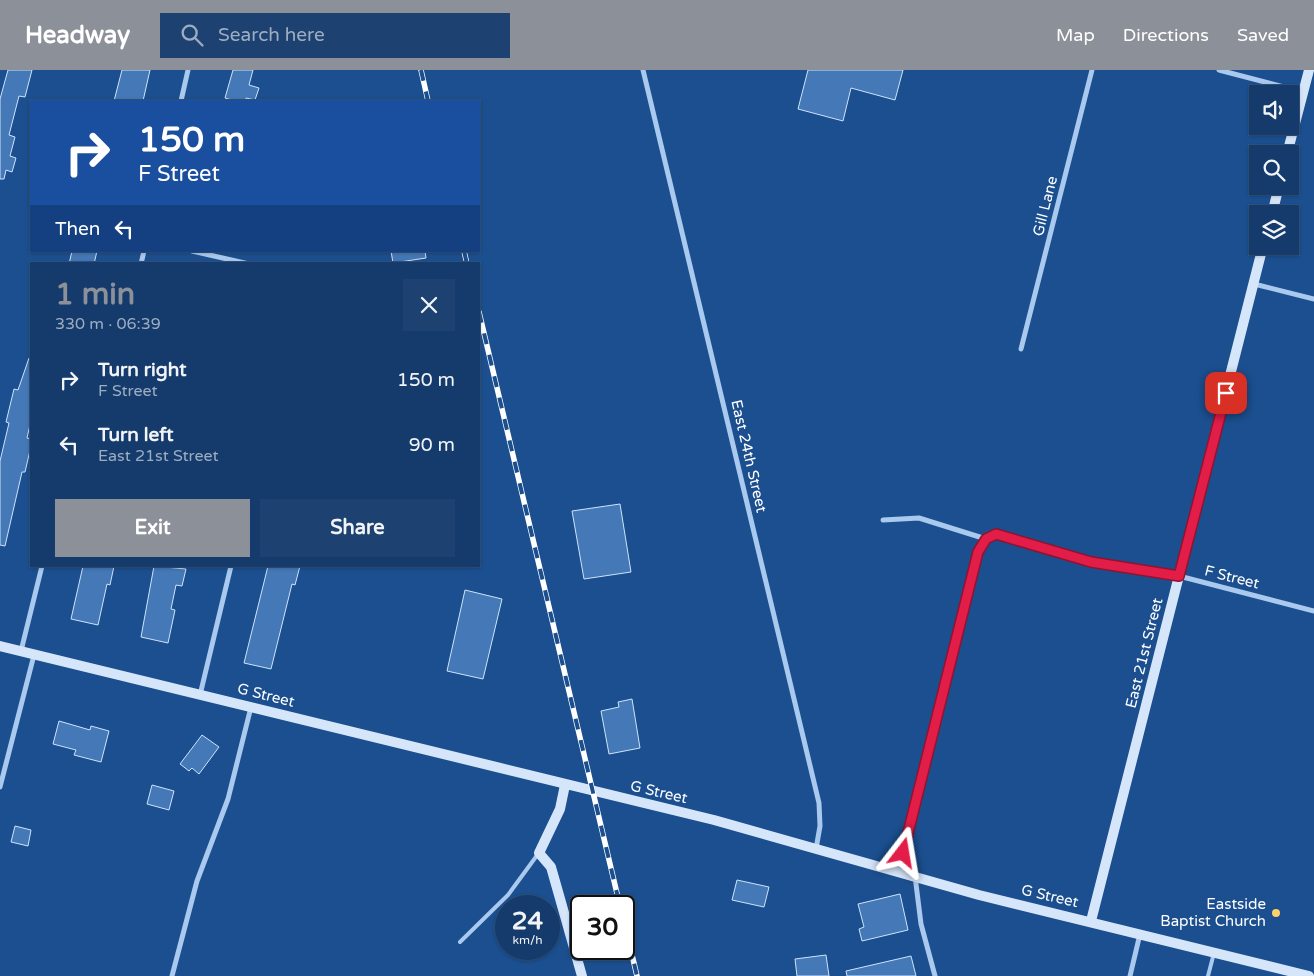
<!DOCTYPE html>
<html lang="en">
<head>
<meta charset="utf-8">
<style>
	body { margin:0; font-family:"Varela Round",sans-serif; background:#1d4271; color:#f1f3f6; height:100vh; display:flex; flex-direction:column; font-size:19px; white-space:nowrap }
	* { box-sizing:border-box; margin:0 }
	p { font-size:16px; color:#9dadc1 }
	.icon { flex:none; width:28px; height:28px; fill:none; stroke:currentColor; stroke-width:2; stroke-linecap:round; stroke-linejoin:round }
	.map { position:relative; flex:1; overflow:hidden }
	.panel { position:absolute; left:30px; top:192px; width:450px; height:305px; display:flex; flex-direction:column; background:#143b6b; border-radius:0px; box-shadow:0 1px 4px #0004,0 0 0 1px #33557e }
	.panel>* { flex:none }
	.top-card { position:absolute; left:30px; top:30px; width:450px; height:152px; border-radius:0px; box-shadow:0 1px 4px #0004,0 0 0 1px #33557e; background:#1a4fa0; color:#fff; overflow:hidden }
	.controls { position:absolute; left:1249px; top:15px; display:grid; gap:10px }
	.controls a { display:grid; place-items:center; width:50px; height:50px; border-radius:0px; background:#143b6b; box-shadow:0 1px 4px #0004,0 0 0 1px #33557e; font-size:25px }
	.speed { position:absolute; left:495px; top:825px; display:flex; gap:10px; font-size:25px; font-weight:700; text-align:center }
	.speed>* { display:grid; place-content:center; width:65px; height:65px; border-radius:50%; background:#143b6b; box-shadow:0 1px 4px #0004,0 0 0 1px #33557e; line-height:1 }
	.speed small { font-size:12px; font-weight:400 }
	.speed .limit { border:2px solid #111; border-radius:8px; background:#fff; color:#111 }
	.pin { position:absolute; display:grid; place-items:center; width:42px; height:42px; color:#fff; margin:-21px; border-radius:10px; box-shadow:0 2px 8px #0006 }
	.me { position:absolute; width:55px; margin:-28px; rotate:14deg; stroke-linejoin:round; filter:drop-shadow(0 0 4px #0008) }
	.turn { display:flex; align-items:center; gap:18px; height:105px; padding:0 25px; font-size:22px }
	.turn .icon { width:65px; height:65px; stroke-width:2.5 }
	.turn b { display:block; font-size:35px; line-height:42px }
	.then { display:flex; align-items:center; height:48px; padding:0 25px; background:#0003; gap:10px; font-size:19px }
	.round { display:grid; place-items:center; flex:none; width:52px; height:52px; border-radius:0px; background:#1d4271 }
	.summary { display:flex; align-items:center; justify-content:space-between; height:85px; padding:0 25px }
	h1 { font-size:30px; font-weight:800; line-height:38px; color:#8c9099 }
	.action { display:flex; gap:10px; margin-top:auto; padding:10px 25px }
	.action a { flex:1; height:58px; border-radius:0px; background:#8c9099; color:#fff; font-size:20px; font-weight:800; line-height:58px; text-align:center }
	.action a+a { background:#1d4271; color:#f1f3f6 }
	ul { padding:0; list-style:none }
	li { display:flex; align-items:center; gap:15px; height:65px; padding:0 25px }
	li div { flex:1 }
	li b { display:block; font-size:19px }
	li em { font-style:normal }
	header { display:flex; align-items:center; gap:30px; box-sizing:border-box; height:70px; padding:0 25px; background:#8c9099; color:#fff }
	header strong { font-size:24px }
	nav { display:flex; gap:28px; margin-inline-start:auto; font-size:18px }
	.search { width:350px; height:45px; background:#1d4271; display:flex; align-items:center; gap:12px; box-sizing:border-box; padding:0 18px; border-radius:0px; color:#9dadc1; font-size:19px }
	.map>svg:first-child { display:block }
	.building { fill:#4478b7; stroke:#cfe3fa }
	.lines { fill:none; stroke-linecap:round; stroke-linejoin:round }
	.lane { stroke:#a9c9ee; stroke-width:4 }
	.street { stroke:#a9c9ee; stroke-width:5 }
	.secondary { stroke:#d6e6fa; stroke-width:10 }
	.rail-casing { stroke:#fff; stroke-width:5.5 }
	.rail { stroke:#1b4f8f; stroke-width:4; stroke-dasharray:11; stroke-linecap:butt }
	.route-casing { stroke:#92132f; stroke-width:12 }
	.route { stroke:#e11d48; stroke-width:9 }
	.poi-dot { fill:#ffd166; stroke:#1b4f8f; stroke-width:2 }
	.labels { text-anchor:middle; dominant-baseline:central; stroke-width:4; stroke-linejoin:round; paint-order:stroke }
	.street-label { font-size:15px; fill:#fff; stroke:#1b4f8f }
	.poi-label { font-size:15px; fill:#fff; stroke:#1b4f8f; text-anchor:end }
</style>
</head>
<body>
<header>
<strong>Headway</strong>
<div class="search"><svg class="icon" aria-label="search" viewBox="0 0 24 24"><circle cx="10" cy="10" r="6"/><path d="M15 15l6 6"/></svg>Search here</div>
<nav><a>Map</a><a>Directions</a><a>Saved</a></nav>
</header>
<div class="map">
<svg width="1314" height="906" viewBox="0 0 1314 906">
	<rect width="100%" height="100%" fill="#1b4f8f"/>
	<path class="building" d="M8,0H32L25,27L19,26L9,65L15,67L10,86L16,88L12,102L6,100L4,109H0V29Z
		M122,0H150L143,31H114Z
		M233,0H253L249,15L259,18L255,30L246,28L245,31H235L225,28Z
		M808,0H903L895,30L851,18L843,51L798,39Z
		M72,181H97L94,194H69Z
		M391,181H425L426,188L393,193Z
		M29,288H31V350L27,368L31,369V376L25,402H22L5,476L0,475V391L9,353L6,352L14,319L18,320Z
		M620,434L631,502L584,509L572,441Z
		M83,496H114L110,515L107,514L98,555L71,549Z
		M154,496L186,499L182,516L176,515L171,539L175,540L168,573L141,567Z
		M268,496H300L295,515L292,514L271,599L244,593Z
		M465,520L502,529L483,609L447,601Z
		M632,629L640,678L609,684L601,641L619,637L618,632Z
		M59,651L90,660L91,656L109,661L101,692L74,685L76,680L53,674Z
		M202,665L219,677L199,704L192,698L189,701L180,694Z
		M152,715L174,721L169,740L147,734Z
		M15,756L31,760L28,776L11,772Z
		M737,810L769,817L764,837L732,830Z
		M900,824L908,860L862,871L859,859L864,857L858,834Z
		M826,885L829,906H797L795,889Z
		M911,886L916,906H847L846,901Z"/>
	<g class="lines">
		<path class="lane" d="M460,872L508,825L538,784
			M1208,906L1214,883"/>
		<path class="street" d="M643,0L819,733L820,756L816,779
			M1219,0L1303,22
			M181,31L188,0
			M192,181L249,194
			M141,194L144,181
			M1254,214L1314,229
			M1021,279L1092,0
			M883,450L919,448L986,469L996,464L1091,493L1179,506L1314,541
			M21,581L42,496
			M200,625L231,496
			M0,717L34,585
			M899,802L978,482L986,469
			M915,806L921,854L935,906
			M172,906L197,811L228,729L251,637
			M1130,906L1140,864"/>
		<path class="secondary" d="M1287,84L1309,0
			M1272,144L1279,116
			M0,576L714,750L979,825L1309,906
			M565,715L560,739L539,783L551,797L582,906
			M1091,851L1263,176"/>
		<g class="rail-casing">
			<path id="rail" d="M421,0L428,31
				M464,181L467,194
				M479,242L620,836
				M624,851L637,906"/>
		</g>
		<use href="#rail" class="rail"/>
	</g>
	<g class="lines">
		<g class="route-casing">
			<path id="route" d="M903,783L978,482L986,469L996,464L1091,492L1179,506L1226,323"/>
		</g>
		<use href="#route" class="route"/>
	</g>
	<circle class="poi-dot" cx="1276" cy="843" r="5"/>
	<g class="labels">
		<g class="street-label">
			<text transform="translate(1045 136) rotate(-76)">Gill Lane</text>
			<text transform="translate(749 386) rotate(77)">East 24th Street</text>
			<text transform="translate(1232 507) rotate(14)">F Street</text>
			<text transform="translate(1144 583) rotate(-76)">East 21st Street</text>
			<text transform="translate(266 625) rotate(14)">G Street</text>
			<text transform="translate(659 722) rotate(13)">G Street</text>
			<text transform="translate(1050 826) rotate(13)">G Street</text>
		</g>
		<g class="poi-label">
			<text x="1266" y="834">Eastside<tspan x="1266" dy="17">Baptist Church</tspan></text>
		</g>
	</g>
</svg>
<div class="controls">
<a><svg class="icon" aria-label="sound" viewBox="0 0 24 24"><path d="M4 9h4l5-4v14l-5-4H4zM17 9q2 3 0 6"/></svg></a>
<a><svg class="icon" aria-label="search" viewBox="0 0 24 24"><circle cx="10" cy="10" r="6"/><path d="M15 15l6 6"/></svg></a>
<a><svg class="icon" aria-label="layers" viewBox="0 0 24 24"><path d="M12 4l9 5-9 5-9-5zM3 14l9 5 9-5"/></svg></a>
</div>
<div class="speed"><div>24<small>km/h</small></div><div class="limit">30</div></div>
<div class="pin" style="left:1226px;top:323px;background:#d93025"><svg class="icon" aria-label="arrive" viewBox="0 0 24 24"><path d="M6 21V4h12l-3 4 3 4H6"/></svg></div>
<svg class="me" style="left:903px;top:783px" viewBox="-20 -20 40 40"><path d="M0-17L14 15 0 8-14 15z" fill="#e11d48" stroke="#fff" stroke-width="4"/></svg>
<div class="top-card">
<div class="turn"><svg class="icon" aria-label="right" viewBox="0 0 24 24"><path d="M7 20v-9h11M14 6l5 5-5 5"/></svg><div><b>150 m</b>F Street</div></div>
<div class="then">Then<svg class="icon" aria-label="left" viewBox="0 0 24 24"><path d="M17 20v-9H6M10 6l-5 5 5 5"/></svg></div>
</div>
<section class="panel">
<div class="summary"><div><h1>1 min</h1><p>330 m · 06:39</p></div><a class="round"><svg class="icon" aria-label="close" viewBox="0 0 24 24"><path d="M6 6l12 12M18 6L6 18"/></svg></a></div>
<ul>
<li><svg class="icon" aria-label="right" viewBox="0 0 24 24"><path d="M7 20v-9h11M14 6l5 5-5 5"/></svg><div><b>Turn right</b><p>F Street</p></div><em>150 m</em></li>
<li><svg class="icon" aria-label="left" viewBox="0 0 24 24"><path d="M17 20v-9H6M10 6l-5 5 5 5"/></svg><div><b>Turn left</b><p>East 21st Street</p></div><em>90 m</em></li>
</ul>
<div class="action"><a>Exit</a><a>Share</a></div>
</section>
</div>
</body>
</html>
